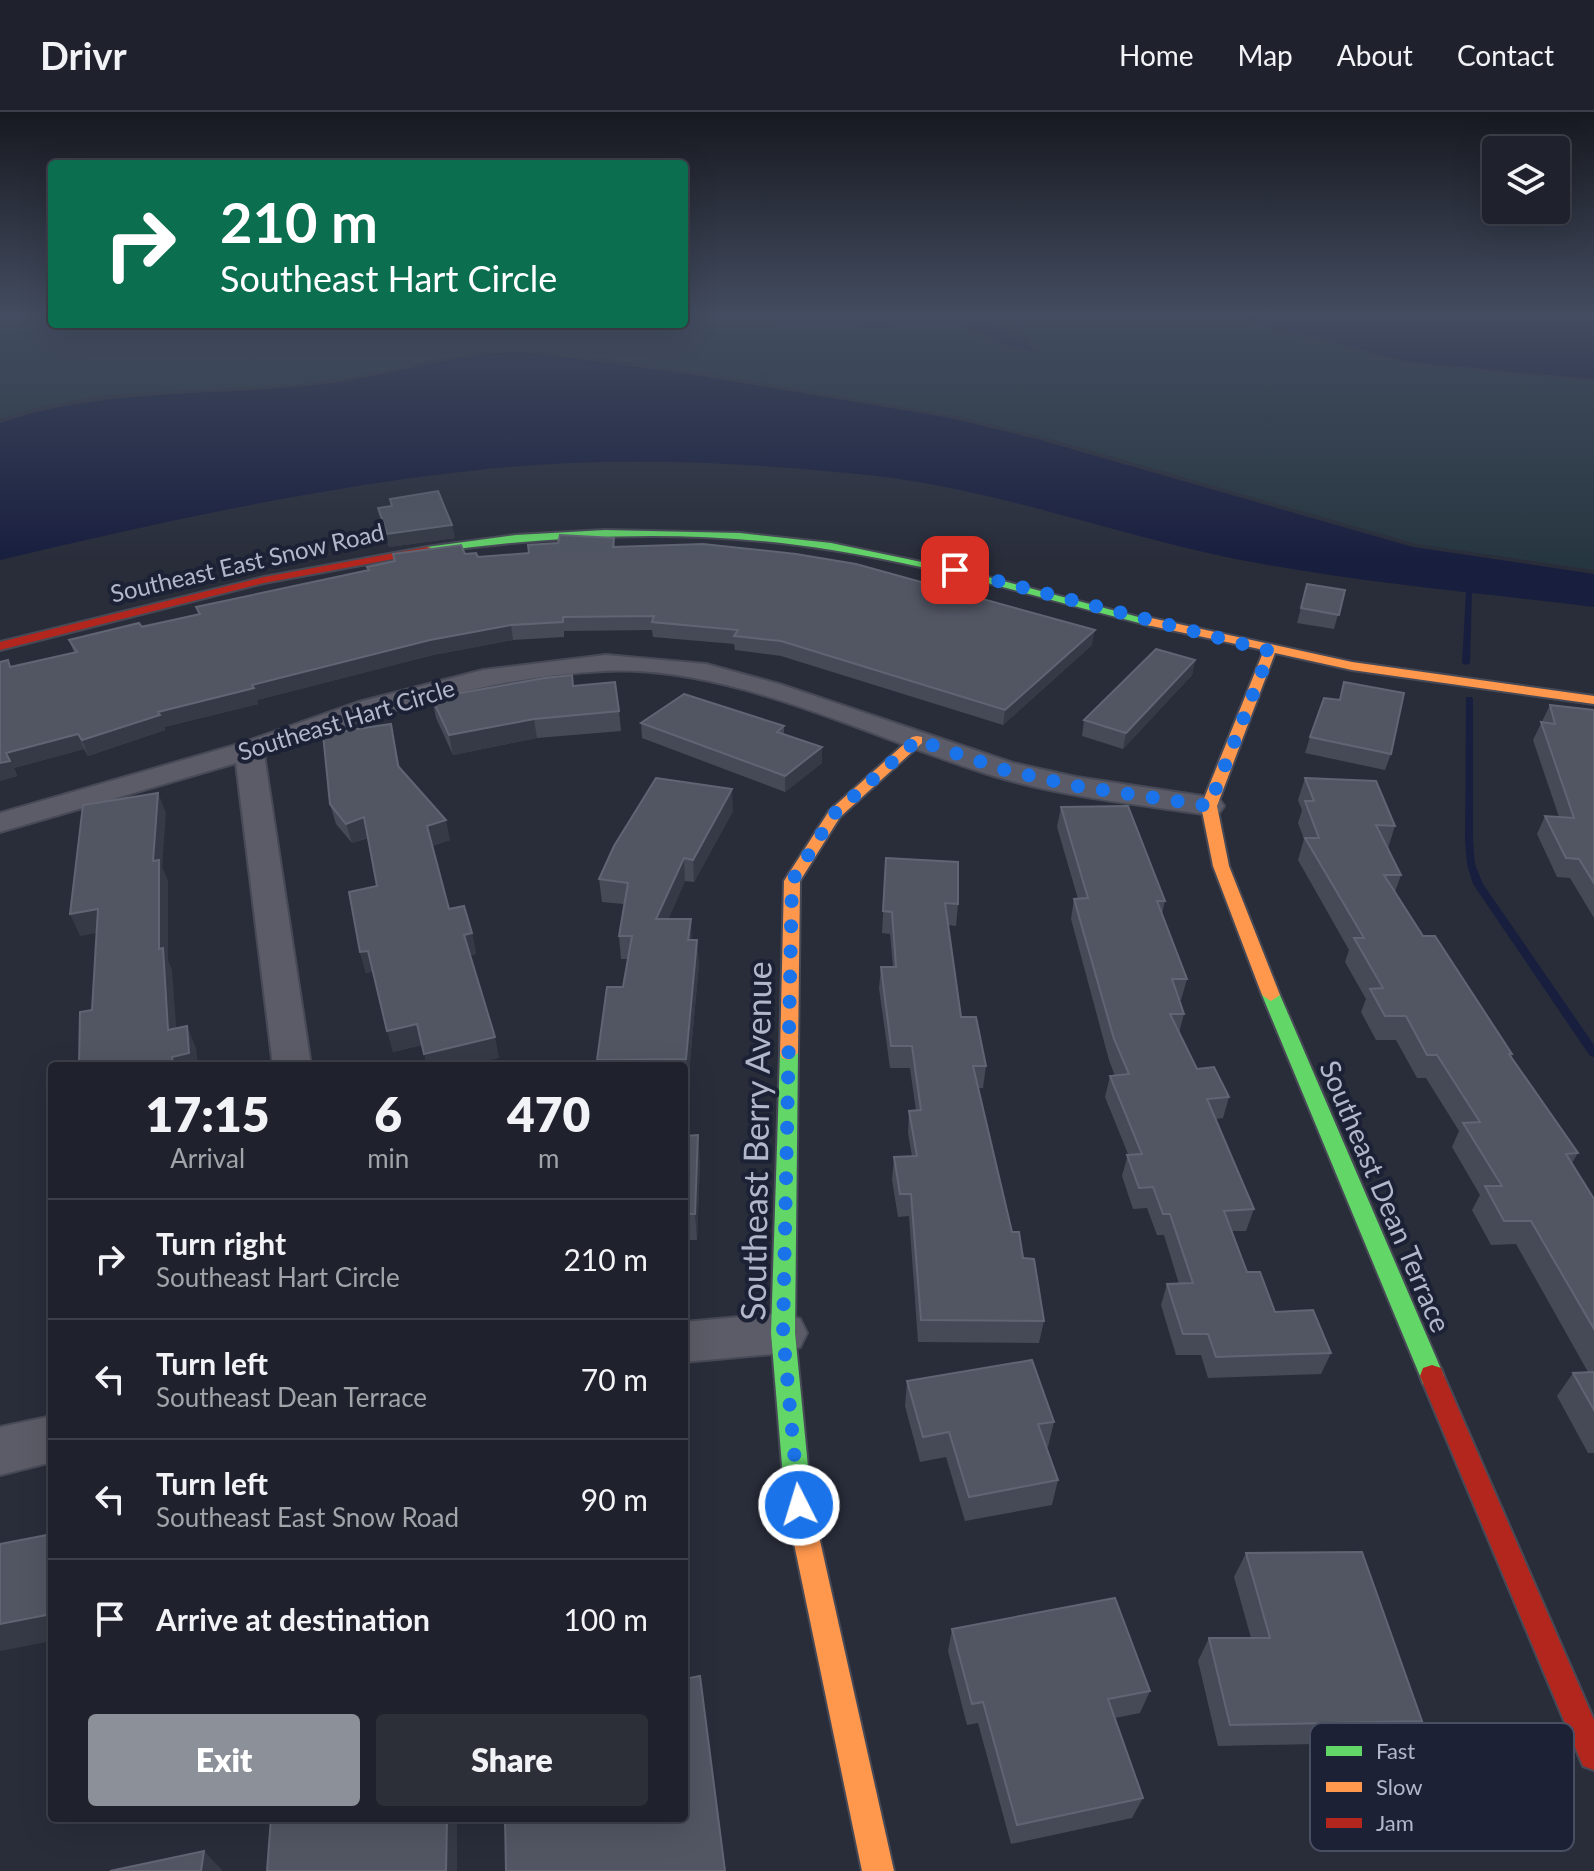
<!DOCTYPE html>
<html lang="en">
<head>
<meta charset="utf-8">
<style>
	body { margin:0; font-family:Lato,sans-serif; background:#2c2f38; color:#f1f3f6; height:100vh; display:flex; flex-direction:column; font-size:30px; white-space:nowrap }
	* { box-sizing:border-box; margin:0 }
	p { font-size:26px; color:#a1a4a9 }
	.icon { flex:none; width:44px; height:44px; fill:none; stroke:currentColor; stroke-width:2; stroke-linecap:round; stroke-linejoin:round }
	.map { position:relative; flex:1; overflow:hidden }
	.sheet { position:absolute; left:48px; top:950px; width:640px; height:760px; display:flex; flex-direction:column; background:#1f222c; border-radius:8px; box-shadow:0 8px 32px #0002,0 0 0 2px #3c3f48 }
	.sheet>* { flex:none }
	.hud { position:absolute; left:48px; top:48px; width:640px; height:168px; border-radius:8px; box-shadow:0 8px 32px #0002,0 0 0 2px #3c3f48; background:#0b6e4f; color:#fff; overflow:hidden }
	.buttons { position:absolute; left:1482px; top:24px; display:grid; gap:16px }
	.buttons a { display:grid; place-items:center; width:88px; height:88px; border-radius:8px; background:#1f222c; box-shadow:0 8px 32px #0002,0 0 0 2px #3c3f48; font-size:40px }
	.pin { position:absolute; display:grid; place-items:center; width:68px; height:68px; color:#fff; margin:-34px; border-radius:16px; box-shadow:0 4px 12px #0006 }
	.me { position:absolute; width:88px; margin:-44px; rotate:355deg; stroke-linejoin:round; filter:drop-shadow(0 0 6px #0008) }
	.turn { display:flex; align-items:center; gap:28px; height:168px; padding:0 40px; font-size:36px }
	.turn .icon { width:104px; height:104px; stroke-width:2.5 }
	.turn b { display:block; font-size:56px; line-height:68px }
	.eta { display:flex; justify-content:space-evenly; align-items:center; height:136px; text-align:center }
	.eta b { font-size:48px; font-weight:800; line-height:56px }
	.primary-button { display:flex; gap:16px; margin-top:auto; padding:16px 40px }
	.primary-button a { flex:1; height:92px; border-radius:8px; background:#8c9099; color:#fff; font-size:32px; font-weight:800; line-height:92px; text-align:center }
	.primary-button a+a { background:#2c2f38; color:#f1f3f6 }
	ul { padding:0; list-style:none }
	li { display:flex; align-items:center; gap:24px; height:120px; padding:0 40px; border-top:2px solid #3c3f48 }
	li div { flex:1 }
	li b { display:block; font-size:30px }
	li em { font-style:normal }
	header { display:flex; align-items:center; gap:48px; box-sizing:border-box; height:112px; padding:0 40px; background:#1f222c; border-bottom:2px solid #3c3f48 }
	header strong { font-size:38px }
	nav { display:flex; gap:44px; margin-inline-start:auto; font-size:28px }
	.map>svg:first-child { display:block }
	.green { fill:#263640 }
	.water { fill:#181e3e }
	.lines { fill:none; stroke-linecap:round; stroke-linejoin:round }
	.stream { fill:#181e3e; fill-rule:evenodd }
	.street-casing { stroke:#474a56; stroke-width:4 }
	.fast-casing { stroke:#474a56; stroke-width:4 }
	.slow-casing { stroke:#474a56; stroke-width:4 }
	.jam-casing { stroke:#474a56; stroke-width:4 }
	.street { fill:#5b5c67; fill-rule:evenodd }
	.fast { fill:#63d668; fill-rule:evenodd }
	.slow { fill:#ff974d; fill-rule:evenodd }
	.jam { fill:#b3261e; fill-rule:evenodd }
	.wall { fill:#464a57 }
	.shaded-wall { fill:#363a46 }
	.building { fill:#525663; stroke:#616573; stroke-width:2 }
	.route { stroke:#1a73e8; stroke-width:14; stroke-dasharray:0 25.2 }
	.labels { text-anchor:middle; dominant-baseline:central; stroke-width:8; stroke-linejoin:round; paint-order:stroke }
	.far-street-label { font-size:24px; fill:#b4b7ca; stroke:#1c2135 }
	.street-label { font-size:28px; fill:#b4b7ca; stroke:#1c2135 }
	.near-street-label { font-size:34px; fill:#b4b7ca; stroke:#1c2135 }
	.key { fill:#1c2135; stroke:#4a4e62; stroke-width:2 }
	.key-label { font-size:22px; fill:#b4b7ca }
</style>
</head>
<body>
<header>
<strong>Drivr</strong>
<nav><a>Home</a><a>Map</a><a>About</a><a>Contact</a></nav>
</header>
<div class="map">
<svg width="1594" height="1759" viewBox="0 0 1594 1759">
	<rect width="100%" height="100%" fill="#292d3a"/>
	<path class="green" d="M0,204H52V212H684V208H762L872,216L946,212L965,215L993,234L1035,241L1041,240V232C1020,215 990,207 964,204H1233L1271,218L1407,251L1594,269V458L1417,432L1047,326L956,304L682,258L560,241L477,239L350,266L296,273L103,283L34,296L0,307Z"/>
	<path class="water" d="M684,204H947L985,209L1029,229L1033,239L1000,232L971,214L949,210L872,214Z
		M1241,204H1594V267L1411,250L1277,217Z
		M523,240L677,260L950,306L1040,328L1413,435L1594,462V495C1466,479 1334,469 1208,441C1098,416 989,377 876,364C749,350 614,344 487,357C323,374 160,410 0,448V311C106,275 216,285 325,272C392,264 456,240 523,240Z"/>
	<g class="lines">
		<path class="stream" d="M1469,477L1472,479L1470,551L1466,553L1462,551L1466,479Z
			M1466,585H1472L1473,587V729L1475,752L1483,772L1594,933V945L1590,944L1473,772L1467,752L1465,729Z"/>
		<g class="street-casing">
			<path id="street" d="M606,543L706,552L779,572L1013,651L1076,665L1209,685L1220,688L1224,694L1220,700L1209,703C1138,692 1064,685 994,664C875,628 730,552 604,559C485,565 374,603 264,642L311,954H273L236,651L0,720V701L239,632L359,590L483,558Z
				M783,1201L800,1207L807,1221L800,1235L783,1241L684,1250V1210Z
				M52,1304V1350L0,1363V1315Z"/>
		</g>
		<g class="fast-casing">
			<path id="fast" d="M605,418L740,421L831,431L969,460L1157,510L1151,514C1045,487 940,455 832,438C698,416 561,422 427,441L422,438L427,435L516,423Z
				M1271,877L1280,883L1444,1264L1441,1272L1432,1275L1423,1272L1420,1264L1262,883Z
				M789,934L798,941L795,1221L809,1365L805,1374L796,1377L787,1374L783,1365L771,1221L780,941Z"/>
		</g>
		<g class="slow-casing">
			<path id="slow" d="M1151,506L1352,550L1594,584V592L1352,558L1275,541L1217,694L1229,754L1280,883L1271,889L1262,883L1213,754L1201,694L1264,538L1147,513L1145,510Z
				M917,624L922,625V631L840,705L800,769L798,941L789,948L782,946L780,941L784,769L829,699L912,625Z
				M796,1353L805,1356L812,1393L894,1759H862L786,1393L783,1365L787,1356Z"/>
		</g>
		<g class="jam-casing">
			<path id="jam" d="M427,435L431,436V440L264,471L0,538V530L264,465Z
				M1432,1253L1441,1256L1444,1264L1594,1608V1658L1583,1654L1420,1264L1423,1256Z"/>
		</g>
		<use href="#street" class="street"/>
		<use href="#fast" class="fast"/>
		<use href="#slow" class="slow"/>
		<use href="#jam" class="jam"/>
	</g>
	<path class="wall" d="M390,387L455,426L389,435L378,396L392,394Z
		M614,426L615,435L1092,533L1003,613L781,544L735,538L734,532L653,525L652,518L564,519V525L513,528L433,543L257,588L258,592L164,615L165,618L88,644L84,637L14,656L17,664L0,669L8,548L11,555L74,541L69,528L198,502L196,495L368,459L367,455L394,449L393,442H465L478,445L529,441Z
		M1307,472L1345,478L1334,517L1297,511Z
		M1195,548L1192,563L1123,637L1082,624L1084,608Z
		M1344,570L1391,642L1385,658L1305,641L1310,625L1339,588Z
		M574,574L619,599L621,619L537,626L453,643L436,606L432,586Z
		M1550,593L1594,598V806L1570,766L1557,765L1537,722L1545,704L1559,705L1533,628Z
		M641,611L784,614V622L822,635V651L785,680L642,626Z
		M395,631L400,656L450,728L432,734L449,797L472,821L476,842L470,843L499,946L422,933L393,940L373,859L366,861L360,840L377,774L368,726L352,731L336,712L330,692Z
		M1305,666L1395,714L1388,736L1401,763L1395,780L1423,824L1512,942L1511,945L1578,1041L1572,1051L1594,1087V1341H1588L1557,1284L1573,1261L1588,1260L1516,1132L1491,1133L1472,1098L1480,1083L1452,1035L1459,1019L1426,966H1417L1396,928H1376L1361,900L1366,887L1345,850L1349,838L1298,748L1304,727L1298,711L1302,698L1298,688Z
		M1061,695L1165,789L1162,802L1187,867L1181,888H1179L1184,902L1179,921L1197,957L1229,985L1223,1006L1216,1007L1254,1097L1246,1119H1232L1247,1160L1275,1200L1331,1241L1321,1262L1208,1266L1201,1243H1176L1161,1193L1167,1172H1179L1164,1123H1157L1147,1096L1133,1097L1122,1064L1128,1042L1105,985L1110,964H1115L1109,948L1071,807L1074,787H1078L1057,715Z
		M733,699L694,770L685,769L668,807L692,828L699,851L688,971H684V954H598L597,948L623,875L628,847H621L619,824L624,792L602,790L599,767Z
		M886,746L958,792L956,814L948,813L961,905L986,954L983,976H978L1012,1120L1023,1146L1044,1209L1039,1231L918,1230L909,1104L898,1105L892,1068L894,1045L912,1044L908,1021L909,999H916L910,956H890L879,876L881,855H893L890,822L882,821Z
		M684,1024L700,1049L697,1128H684Z
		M907,1269L1054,1310L1048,1335H1046L1058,1368L1052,1393L965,1409L946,1345L920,1350L905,1294Z
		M1246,1441L1422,1609L1404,1630L1218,1634L1198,1549L1209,1526H1251L1234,1465Z
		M952,1517L1150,1579L1140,1601L1115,1606L1143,1686L1132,1706L1011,1732L978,1611L967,1613L948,1539Z"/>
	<path class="shaded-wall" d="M452,413L455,426L389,435L387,422Z
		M511,513L513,528L433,543L257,588L258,592L164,615L165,618L88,644L82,628L158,600L252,573L430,528Z
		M1095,518L1092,533L1003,613L1005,598Z
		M1195,548L1192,563L1123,637L1126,621Z
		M534,607L537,626L453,643L449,623Z
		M78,622L84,637L14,656L17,664L0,669V651L6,641Z
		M822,635V651L785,680V664Z
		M732,677L733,699L694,770L693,748Z
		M158,681L166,701L162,755L168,769V848L172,858L178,940L168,918L159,837L153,749Z
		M364,705L369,725L352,731L346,712Z
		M446,708L450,728L431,734L427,714Z
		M684,746L685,769L659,830L656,807Z
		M98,797L108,819L80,824L70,802Z
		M691,807L692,830L688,828Z
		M472,821L476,842L468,843L464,823Z
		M697,828L699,851L688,971L686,947Z
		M368,839L374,859L366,861L360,840Z
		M417,912L422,933L393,940L387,919Z
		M187,914L196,936L198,954H173L172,945Z
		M495,925L499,946L467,954H427L424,942Z
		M698,1023L700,1049L697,1128L695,1102Z
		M52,1502V1529L0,1539V1512Z
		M447,1706H457V1759H446Z
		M204,1739L222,1758V1759H201Z"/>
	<path class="building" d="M438,379L452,413L387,422L378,396L392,394L390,387Z
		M560,423L614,426L613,435L703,432L796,442L856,452L1095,518L1005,598L781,529L734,524L738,518L652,510L654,504L563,505V510L511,513L430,528L252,573L254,576L158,600L160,603L82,628L78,622L6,641L10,649L0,651V550L8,548L10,555L77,540L69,528L139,511L142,515L200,502L196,495L369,458L367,455L395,449L393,442L461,433L465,442L476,441L478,445L529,441L528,433L558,431Z
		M1307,472L1345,478L1339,503L1301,496Z
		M1156,537L1195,548L1126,621L1084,608Z
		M572,563L573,574L615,570L619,599L534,607L449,623L432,586L545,566Z
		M1344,570L1404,581L1391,642L1310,625L1324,586L1340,588Z
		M684,582L784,614L777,620L822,635L785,664L641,611Z
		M1550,593L1594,598V771L1579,747L1566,746L1545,704L1574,706L1541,610L1555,612Z
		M391,612L398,654L446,708L427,714L449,797L464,794L472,821L464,823L495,925L424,942L417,912L387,919L368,839L360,840L349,780L377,774L364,705L346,712L330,692L323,622Z
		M656,666L732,677L693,748L684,746L656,807H691L688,828H697L686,947L597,948L607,875H623L632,824H619L628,771L599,767L614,734Z
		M1305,666L1376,669L1395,714L1376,713L1401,763H1384L1423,824H1435L1512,942H1509L1578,1041L1566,1042L1594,1087V1217L1531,1109H1504L1485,1074H1502L1463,1011L1480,1010L1437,943H1427L1406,904H1385L1370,877L1383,876L1354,826H1364L1305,726H1319L1305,689H1314Z
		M158,681L153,749L159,748V837L163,836L168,918L187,914L189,941L172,945L173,954H79L80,900L92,898L98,797L70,802L83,693Z
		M1128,694L1165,789H1157L1187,867H1172L1184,902H1170L1197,957L1214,955L1229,985L1207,987L1254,1097L1224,1099L1247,1160H1260L1275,1200L1313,1198L1331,1241L1216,1245L1208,1222H1183L1167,1172L1193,1171L1170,1102H1163L1153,1075L1139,1076L1127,1043L1142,1042L1110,964L1129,962L1114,927L1074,787L1088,786L1061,695Z
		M886,746L958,750V792L945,791L961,905H976L986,954H973L1012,1120H1019L1023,1146L1034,1147L1044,1209L921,1208L911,1082H900L894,1045L917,1044L909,999L921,998L912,934H891L881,855H896L892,800L883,799Z
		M698,1023L695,1102H684V1024Z
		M1032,1248L1054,1310L1038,1312L1058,1368L969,1385L949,1320L923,1325L907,1269Z
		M1594,1260V1298L1573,1261Z
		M52,1422V1502L0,1512V1432Z
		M1362,1440L1422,1609L1230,1613L1209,1526H1270L1246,1441Z
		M1115,1486L1150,1579L1108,1587L1143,1686L1017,1713L983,1590L972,1592L952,1517Z
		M700,1564L725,1759H506L505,1706H684V1567Z
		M271,1706H447L446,1759H267Z
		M204,1739L201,1759H110Z"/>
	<linearGradient id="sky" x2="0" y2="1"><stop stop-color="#171920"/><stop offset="0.45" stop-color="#434c60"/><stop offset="1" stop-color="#434c60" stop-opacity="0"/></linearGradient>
	<rect width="1594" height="450" fill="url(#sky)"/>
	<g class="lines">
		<path class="route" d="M799,1393L783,1221L792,769L834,702L917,628L1005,658L1076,674L1209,694L1270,539L955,458"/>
	</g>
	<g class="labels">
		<g class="far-street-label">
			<text transform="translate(247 450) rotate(-13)">Southeast East Snow Road</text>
			<text transform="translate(346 607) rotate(-17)">Southeast Hart Circle</text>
		</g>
		<g class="street-label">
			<text transform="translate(1386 1084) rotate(67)">Southeast Dean Terrace</text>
		</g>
		<g class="near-street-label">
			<text transform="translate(755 1029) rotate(-89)">Southeast Berry Avenue</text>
		</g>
	</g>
	<rect x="1310" y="1611" width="264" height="128" rx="12" class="key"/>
	<rect x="1326" y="1634" width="36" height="10" fill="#63d668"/>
	<rect x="1326" y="1670" width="36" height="10" fill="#ff974d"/>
	<rect x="1326" y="1706" width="36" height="10" fill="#b3261e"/>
	<g class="key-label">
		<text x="1376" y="1647">Fast</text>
		<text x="1376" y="1683">Slow</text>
		<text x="1376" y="1719">Jam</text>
	</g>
</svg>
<div class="buttons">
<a><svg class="icon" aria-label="layers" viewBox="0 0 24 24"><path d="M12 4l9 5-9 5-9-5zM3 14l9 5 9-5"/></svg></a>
</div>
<div class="pin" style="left:955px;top:458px;background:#d93025"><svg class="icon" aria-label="arrive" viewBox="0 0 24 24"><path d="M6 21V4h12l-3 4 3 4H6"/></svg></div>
<svg class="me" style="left:799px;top:1393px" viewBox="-20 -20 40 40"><circle r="17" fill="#1a73e8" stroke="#fff" stroke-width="3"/><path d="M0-11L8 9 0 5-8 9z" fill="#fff"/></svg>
<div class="hud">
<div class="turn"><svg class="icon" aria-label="right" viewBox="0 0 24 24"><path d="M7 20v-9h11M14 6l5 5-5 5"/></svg><div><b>210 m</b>Southeast Hart Circle</div></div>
</div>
<section class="sheet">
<div class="eta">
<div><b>17:15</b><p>Arrival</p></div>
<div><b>6</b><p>min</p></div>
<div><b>470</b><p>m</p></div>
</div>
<ul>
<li><svg class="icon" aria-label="right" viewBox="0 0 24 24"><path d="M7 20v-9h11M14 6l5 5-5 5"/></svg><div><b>Turn right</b><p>Southeast Hart Circle</p></div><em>210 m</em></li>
<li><svg class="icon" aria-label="left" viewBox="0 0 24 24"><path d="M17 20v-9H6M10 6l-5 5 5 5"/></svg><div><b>Turn left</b><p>Southeast Dean Terrace</p></div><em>70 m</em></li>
<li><svg class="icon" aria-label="left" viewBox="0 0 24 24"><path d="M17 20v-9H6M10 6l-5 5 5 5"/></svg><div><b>Turn left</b><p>Southeast East Snow Road</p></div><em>90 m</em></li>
<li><svg class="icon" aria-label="arrive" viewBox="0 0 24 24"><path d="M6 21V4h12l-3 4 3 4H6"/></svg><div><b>Arrive at destination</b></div><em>100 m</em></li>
</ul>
<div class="primary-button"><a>Exit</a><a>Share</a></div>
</section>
</div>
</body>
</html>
